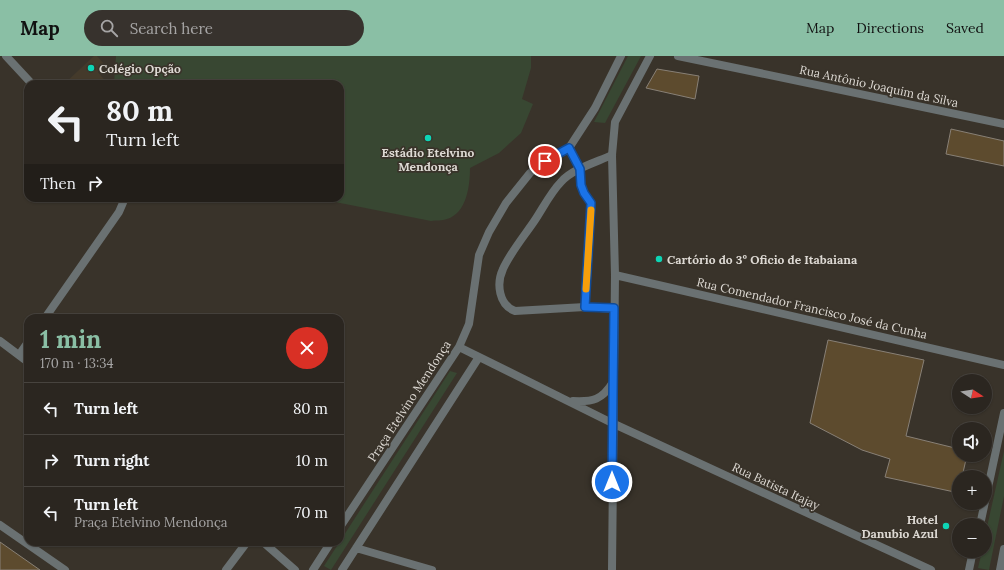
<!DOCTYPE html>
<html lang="en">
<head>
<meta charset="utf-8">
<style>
	body { margin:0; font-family:Lora,serif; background:#37322d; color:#f1f3f6; height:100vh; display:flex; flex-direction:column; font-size:15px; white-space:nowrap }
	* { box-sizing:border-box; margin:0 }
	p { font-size:13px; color:#a6a5a5 }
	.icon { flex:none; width:22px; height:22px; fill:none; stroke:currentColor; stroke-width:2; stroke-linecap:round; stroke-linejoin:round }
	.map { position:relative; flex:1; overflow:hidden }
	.details { position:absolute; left:24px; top:258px; width:320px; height:232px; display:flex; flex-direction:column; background:#2b2620; border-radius:12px; box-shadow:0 1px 3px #0004,0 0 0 1px #47433e }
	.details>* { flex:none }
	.hud { position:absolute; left:24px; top:24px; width:320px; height:122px; border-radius:12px; box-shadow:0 1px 3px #0004,0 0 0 1px #47433e; background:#2b2620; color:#f1f3f6; overflow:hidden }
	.needle { width:26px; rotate:102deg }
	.buttons { position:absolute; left:952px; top:318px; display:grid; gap:8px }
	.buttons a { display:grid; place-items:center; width:40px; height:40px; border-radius:50%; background:#2b2620; box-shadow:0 1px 3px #0004,0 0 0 1px #47433e; font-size:20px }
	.pin { position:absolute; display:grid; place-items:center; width:34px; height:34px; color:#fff; margin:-17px; border:2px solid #fff; border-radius:50%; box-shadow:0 1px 4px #0007 }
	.me { position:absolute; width:44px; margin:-22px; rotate:0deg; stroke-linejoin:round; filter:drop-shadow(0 0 3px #0008) }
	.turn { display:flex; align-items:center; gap:14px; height:84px; padding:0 16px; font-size:18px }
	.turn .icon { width:52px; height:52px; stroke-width:2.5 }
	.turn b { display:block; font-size:28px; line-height:34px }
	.then { display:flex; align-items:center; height:38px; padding:0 16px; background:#0003; gap:8px; font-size:15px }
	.round { display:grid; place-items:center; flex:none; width:42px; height:42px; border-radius:21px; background:#37322d }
	.headline { display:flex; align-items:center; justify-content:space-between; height:68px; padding:0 16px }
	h1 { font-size:24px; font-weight:800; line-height:30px; color:#8abfa5 }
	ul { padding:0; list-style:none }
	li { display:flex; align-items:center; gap:12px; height:52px; padding:0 16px; border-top:1px solid #47433e }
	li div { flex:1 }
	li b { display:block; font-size:15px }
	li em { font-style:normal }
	header { display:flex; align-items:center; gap:24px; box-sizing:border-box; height:56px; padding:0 20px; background:#8abfa5; color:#111 }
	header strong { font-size:19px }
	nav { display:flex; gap:22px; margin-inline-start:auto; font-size:14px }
	.search { width:280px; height:36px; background:#37322d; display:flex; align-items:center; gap:10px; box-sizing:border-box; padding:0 14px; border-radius:22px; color:#a6a5a5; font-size:15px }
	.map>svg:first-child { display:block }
	.built { fill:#443a2b }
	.green { fill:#384732 }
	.building { fill:#5d4b2e; stroke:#888076 }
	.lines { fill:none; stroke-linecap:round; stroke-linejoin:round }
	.lane { stroke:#6a7172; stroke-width:8 }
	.street { stroke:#6a7172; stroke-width:8 }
	.route-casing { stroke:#114b97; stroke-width:10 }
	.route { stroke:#1a73e8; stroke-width:7 }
	.slow { stroke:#f59e0b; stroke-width:7 }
	.poi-dot { fill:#0dd5b5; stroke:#39332a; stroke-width:1.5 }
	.labels { text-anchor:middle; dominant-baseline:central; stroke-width:3.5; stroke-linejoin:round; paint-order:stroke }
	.poi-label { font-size:12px; font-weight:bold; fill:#ddd9d3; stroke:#39332a; text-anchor:start }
	.street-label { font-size:12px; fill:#ddd9d3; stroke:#39332a }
</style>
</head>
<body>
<header>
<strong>Map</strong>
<div class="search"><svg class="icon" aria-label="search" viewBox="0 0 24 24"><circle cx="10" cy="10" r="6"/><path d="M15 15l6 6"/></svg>Search here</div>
<nav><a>Map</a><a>Directions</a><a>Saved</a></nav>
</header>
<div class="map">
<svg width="1004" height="514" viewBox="0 0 1004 514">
	<rect width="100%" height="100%" fill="#39332a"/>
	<path class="built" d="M94,0H97L105,9L98,16L106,26L103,28H64Z"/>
	<path class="green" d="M116,0H531V12L522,43L533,48L521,77L499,97L470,112C470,129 467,157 447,163C442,165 436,164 431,165L315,142H340V28H114Z
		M628,0H641L605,67L594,66Z
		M450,315L457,317L331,514L324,510Z
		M1004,395V440L989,514L978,512L982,495H985V480Z"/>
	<path class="building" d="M657,13L699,20L695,43L646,32Z
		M951,73L1004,85V110L946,98Z
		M828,284L924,304L906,380L959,393V399H967L962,421H959V437L885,421L890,403L862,394L810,367Z
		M0,486L40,514H0Z"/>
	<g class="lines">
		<path class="lane" d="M569,92L580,113L581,129L584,137L591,147L585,251
			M612,99C597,106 572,113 561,126C551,136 543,152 535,164C525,179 510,197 503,213C496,228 499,249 515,255L585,251L614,253"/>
		<path class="street" d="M6,0L32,28
			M678,0L1004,68
			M615,219L1004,309
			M45,262L119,156L125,142
			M0,285L28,306
			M459,291L612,367L931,514
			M19,299L28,286
			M573,345C593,346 602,344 613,326
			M0,469L65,514
			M980,469L1004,357
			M340,471L459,291L469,268L479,199L489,176L506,147L530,117L545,105L569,92L595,52L621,0
			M263,486L295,514
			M356,492L432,514
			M226,514L247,486
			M313,514L331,486
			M342,514L479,301
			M612,514L615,219L612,99L615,66L650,0
			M969,514L973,495
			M1000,514L1004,493"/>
	</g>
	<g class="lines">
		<g class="route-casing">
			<path id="route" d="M545,105L569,92L580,113L581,129L584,137L591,147L585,251L614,252L612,426"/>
		</g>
		<use href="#route" class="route"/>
		<path class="slow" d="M586,233L591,154"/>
	</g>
	<g class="poi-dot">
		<circle cx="91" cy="12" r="4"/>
		<circle cx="428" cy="82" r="4"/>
		<circle cx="659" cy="203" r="4"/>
		<circle cx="946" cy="470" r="4"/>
	</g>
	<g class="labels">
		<g class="poi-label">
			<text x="99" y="12">Colégio Opção</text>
			<text x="428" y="96" text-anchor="middle">Estádio Etelvino<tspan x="428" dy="14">Mendonça</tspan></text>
			<text x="667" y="203">Cartório do 3º Oficio de Itabaiana</text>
			<text x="938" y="463" text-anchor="end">Hotel<tspan x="938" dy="14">Danubio Azul</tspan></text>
		</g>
		<g class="street-label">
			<text transform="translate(879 30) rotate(12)">Rua Antônio Joaquim da Silva</text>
			<text transform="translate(812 252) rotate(13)">Rua Comendador Francisco José da Cunha</text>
			<text transform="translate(409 345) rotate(-57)">Praça Etelvino Mendonça</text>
			<text transform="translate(776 430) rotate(25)">Rua Batista Itajay</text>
		</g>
	</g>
</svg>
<div class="buttons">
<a><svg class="needle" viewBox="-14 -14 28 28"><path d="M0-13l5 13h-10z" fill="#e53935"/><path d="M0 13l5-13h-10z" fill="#a6a5a5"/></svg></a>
<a><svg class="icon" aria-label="sound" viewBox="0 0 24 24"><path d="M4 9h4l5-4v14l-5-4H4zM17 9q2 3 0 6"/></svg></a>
<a>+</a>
<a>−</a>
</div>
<div class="pin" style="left:545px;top:105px;background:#d93025"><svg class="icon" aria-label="arrive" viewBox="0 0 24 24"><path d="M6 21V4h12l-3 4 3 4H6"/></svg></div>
<svg class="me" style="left:612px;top:426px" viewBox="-20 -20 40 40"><circle r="17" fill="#1a73e8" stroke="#fff" stroke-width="3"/><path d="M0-11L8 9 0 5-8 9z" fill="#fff"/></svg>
<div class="hud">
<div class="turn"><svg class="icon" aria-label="left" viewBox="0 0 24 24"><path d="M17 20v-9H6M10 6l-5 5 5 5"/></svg><div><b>80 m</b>Turn left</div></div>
<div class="then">Then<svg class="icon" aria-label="right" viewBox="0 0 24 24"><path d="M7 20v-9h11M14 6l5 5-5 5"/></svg></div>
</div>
<section class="details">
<div class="headline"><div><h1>1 min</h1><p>170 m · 13:34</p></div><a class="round" style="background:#d93025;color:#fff"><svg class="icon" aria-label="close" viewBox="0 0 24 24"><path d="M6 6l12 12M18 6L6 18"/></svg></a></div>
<ul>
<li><svg class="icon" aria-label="left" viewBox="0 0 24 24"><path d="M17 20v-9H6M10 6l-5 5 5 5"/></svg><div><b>Turn left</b></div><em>80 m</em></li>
<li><svg class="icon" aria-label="right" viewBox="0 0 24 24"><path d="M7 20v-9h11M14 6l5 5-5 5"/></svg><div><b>Turn right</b></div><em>10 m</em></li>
<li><svg class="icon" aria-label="left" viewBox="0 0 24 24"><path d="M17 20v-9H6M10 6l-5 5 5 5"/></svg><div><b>Turn left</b><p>Praça Etelvino Mendonça</p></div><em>70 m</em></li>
</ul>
</section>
</div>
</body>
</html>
